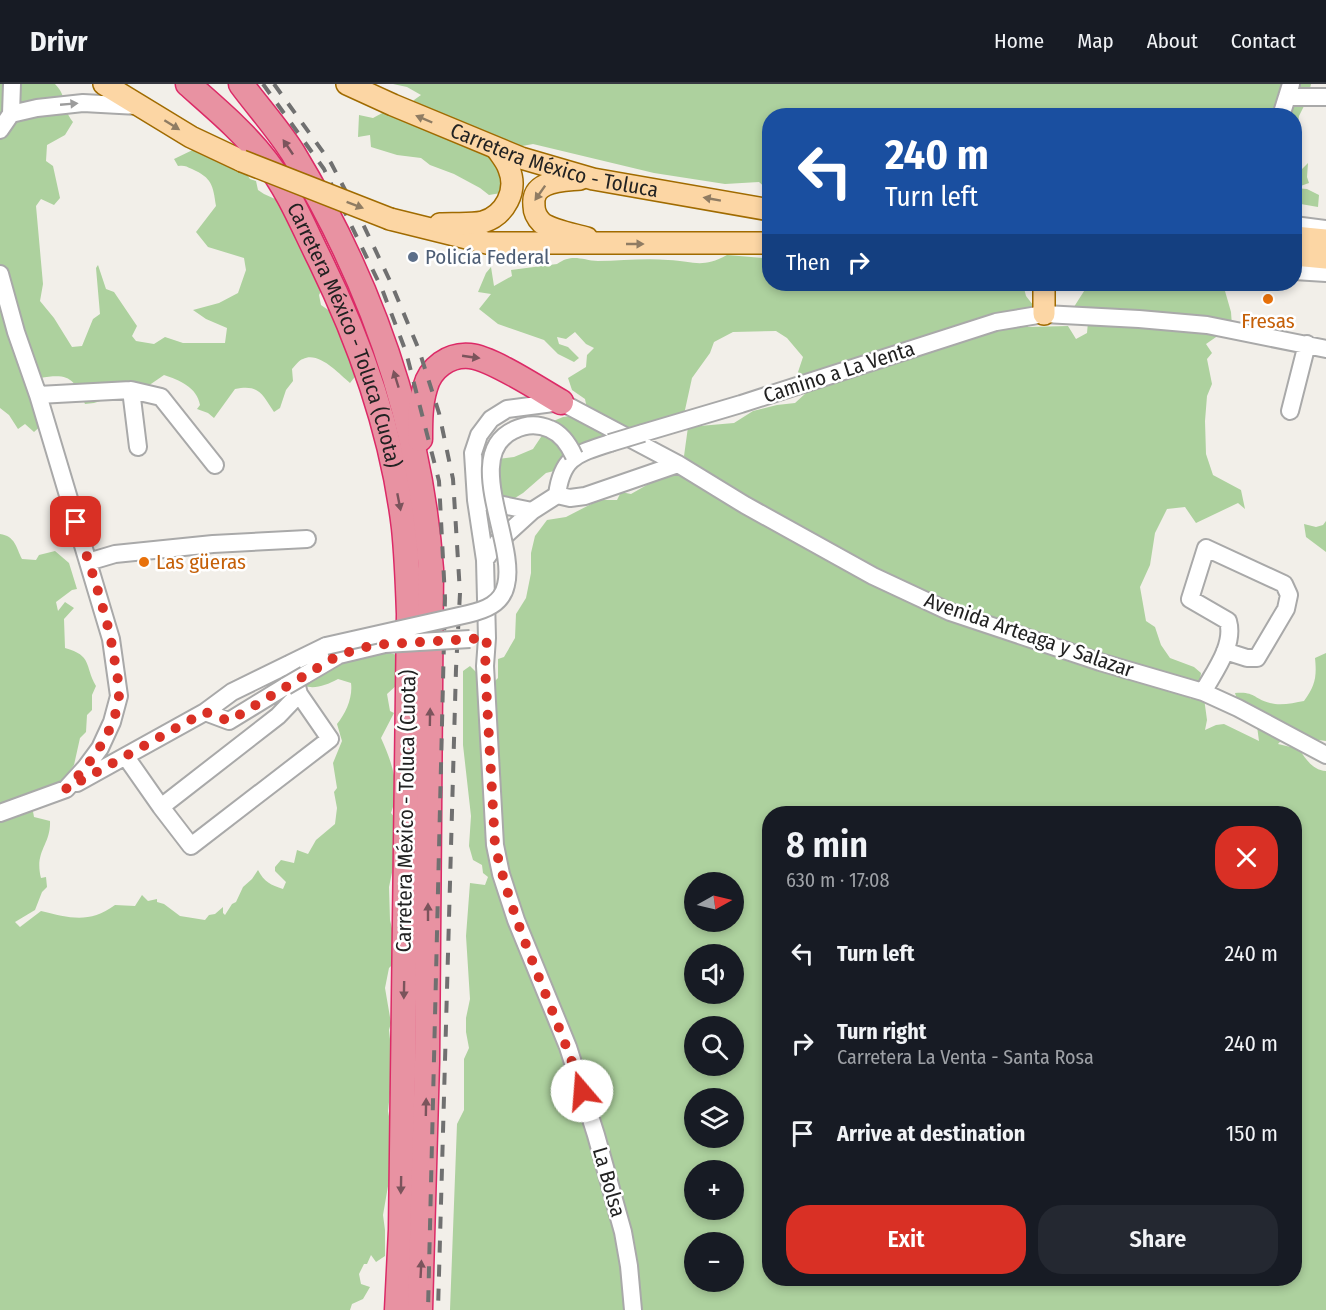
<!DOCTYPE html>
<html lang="en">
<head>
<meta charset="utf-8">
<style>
	body { margin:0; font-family:"Fira Sans Condensed",sans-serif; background:#242831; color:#f1f3f6; height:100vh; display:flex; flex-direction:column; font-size:22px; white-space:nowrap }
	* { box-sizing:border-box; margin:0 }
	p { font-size:20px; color:#9ea1a6 }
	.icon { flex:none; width:33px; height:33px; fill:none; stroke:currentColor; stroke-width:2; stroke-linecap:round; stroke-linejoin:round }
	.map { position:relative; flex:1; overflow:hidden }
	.sheet { position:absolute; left:762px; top:722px; width:540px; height:480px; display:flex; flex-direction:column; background:#171b24; border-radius:24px; box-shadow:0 3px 9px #0003 }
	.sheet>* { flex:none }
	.banner { position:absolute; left:762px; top:24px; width:540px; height:183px; border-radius:24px; box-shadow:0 3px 9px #0003; background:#1a4fa0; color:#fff; overflow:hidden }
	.needle { width:39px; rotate:82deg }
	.fabs { position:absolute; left:684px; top:788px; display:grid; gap:12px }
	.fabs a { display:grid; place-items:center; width:60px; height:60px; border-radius:50%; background:#171b24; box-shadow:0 3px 9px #0003; font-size:30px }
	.pin { position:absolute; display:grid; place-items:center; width:51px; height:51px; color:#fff; margin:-26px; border-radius:12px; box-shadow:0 3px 9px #0006 }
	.me { position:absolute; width:66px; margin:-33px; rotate:342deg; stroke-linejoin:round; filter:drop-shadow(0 0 4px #0008) }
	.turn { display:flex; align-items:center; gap:21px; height:126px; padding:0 24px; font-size:27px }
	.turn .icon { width:78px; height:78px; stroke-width:2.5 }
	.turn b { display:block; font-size:42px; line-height:51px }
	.then { display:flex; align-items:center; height:57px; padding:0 24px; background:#0003; gap:12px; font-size:22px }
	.round { display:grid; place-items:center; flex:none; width:63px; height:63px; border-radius:24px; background:#242831 }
	.summary { display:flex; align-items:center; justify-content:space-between; height:102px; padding:0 24px }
	h1 { font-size:36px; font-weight:600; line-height:45px }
	.action { display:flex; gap:12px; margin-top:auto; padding:12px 24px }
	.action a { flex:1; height:69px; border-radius:24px; background:#d93025; color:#fff; font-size:24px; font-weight:600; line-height:69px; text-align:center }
	.action a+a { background:#242831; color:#f1f3f6 }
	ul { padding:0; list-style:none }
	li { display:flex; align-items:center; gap:18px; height:90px; padding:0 24px }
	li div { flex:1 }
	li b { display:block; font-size:22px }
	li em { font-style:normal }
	header { display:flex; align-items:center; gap:36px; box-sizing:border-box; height:84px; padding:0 30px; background:#171b24; border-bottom:2px solid #363941 }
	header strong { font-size:28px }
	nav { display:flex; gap:33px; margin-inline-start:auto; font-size:21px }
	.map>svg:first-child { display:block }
	.forest { fill:#add19e; fill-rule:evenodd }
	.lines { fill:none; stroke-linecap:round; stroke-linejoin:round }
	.minor-casing { stroke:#a9a9a9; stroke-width:20 }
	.major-casing { stroke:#a06b00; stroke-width:24 }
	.highway-casing { stroke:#dc2a67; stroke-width:27 }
	.minor { stroke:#fff; stroke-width:16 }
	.major { stroke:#fcd6a4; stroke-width:21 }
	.highway { stroke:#e892a2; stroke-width:24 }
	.rail { stroke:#707070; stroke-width:4; stroke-dasharray:12 12; stroke-linecap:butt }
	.minor-bridge-casing { stroke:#a9a9a9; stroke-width:20; stroke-linecap:butt }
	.major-bridge-casing { stroke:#a06b00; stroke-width:24; stroke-linecap:butt }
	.minor-bridge { stroke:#fff; stroke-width:16 }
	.major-bridge { stroke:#fcd6a4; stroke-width:21 }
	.oneway { fill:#9c9c9c }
	.oneway2 { fill:#8f7c63 }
	.oneway3 { fill:#7b545c }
	.route { stroke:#d93025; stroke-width:10; stroke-dasharray:0 18 }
	.service-dot { fill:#5c6f8a; stroke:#fff; stroke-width:2 }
	.food-dot { fill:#e8710a; stroke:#fff; stroke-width:2 }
	.labels { text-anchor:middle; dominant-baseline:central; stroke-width:5; stroke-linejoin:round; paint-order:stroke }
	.street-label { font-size:21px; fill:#222; stroke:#fff }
	.service-label { font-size:21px; fill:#4e5e75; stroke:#fff; text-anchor:start }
	.food-label { font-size:21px; fill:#c56008; stroke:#fff }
</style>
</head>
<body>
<header>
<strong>Drivr</strong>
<nav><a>Home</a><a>Map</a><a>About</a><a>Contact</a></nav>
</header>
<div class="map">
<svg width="1326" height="1226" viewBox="0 0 1326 1226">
	<rect width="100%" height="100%" fill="#f2efe9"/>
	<path class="forest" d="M0,0H55C68,13 61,23 73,38L65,51L47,61L46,77L53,82L60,114L54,121L41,115L36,122L43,200L40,217L54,234L72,263L82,262L93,235L100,230L96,184L98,181L106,205L114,208L137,242L132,252L136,257L154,260L165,253L183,259H225L227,244L206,235L193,226L219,219L238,209L246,186L244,174L208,163L196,148L216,122C213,101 212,94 192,85C186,82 184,81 178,82L174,75L203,61L239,79L250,95L256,97L258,106L264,110L284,119L326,197L319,211L321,221L350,241L362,284L350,299C339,290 319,267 303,275C299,276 295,282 292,285L293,297L286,306L280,324L274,328C262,310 259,300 235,305L214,334L208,329L197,325L200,321C197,303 179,296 164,291L148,302L94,319L85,320C74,294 69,289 40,294L43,340L34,348L25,340L18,345L9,331L0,324Z
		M393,0H1311L1308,14L1299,32L1295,63L1294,32H770L769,107L759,98L725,100L654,89L533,60L517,63L507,108L489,111L480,104L454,90L430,81L421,74L397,71L371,63L370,51L358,53L359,31L373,34L386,27L412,24L414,16L421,11L407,3Z
		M1308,79L1307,93L1309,99L1295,104L1307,105L1319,111L1318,123L1295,119V87L1301,86Z
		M727,171L763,174L769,178L770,200H1023L1026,212L1033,221L1026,233L1028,243L1068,242L1076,255L1087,249L1088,238L1072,226L1086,204L1104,200H1223L1231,228L1232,242L1206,260L1212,269L1207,275L1212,300L1207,312L1205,337L1206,370L1213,391L1241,406L1245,425L1238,419L1196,439L1185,423L1167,425L1155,449L1150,481L1140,503L1146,537L1155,543L1161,561L1170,574L1194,583L1201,589L1199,603L1190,615L1204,614L1207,636L1205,646L1216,641L1224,640L1259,657L1256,635L1242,631L1235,609C1255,607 1254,615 1270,619C1281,622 1293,619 1304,617C1315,602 1317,593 1315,574L1326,569V657C1310,656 1290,646 1278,660L1299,665C1306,675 1312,686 1326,687V1226H450L457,1040L464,1026V975L469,964L466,948V934L470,915L466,852L470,799L485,801L488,793L483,789L482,781L473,776L469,762L471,732L463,661V587L470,582L490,602L498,594V575L504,573L515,554L516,530L526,514L531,489V469L535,452L547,436L566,433L599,416H617L621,408L631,410L652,398L676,389L687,375L684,372L688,343L734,339L753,327L777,321L795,319L806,309L798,298L801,294L798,288L803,273L787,254L776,247L733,248L714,258L710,269L692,294L683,335L649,338L633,344L609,347L602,352L597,367L554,387L546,389L523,409L515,414L504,415L498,401V375L514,373L533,365L551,338L563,333L588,330L585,315L572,306L568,294L586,283L587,271L594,264L586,260L575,248L566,255L557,253L559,260L568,263L579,274L574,278L558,270L544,256L498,240L479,225L491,210L478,208L486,189L491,183L494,202L512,192L511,186L557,180C572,169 582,176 598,177C621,177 644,174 668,176C694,177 701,185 727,171ZM770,729H1294V1194H770ZM694,798H734V837H694ZM694,870H734V909H694ZM694,942H734V981H694ZM694,1014H734V1053H694ZM694,1086H734V1125H694ZM694,1158H734V1197H694Z
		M1326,437V468L1306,453L1304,440L1316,443L1323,441Z
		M0,450C15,452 16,463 22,475L36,476L39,471L55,467L69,479L77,505L72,506L56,518L58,527L65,518L74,524L64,535L65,564C93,572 84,581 96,602L92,611V626L87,631L86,648L80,654L74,681L68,689L70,697L32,722L34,733L50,737C51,761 34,767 41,794L46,793L47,803L42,808L35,826L15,838L20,843L41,827C70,834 89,840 115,821L135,822L142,811L148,817L157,815V818L164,820L180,832L205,836L209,831L215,830L223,823V829L225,831L232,820L236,818L243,803L252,795L258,786C264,798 271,801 283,805L286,798L275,787V783L281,776L294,779L297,766L308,770L316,756L335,740L337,724L334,708L337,704L333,679L342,657L337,640C346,629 353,613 351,599L338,595C323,603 310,607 295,598L381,561L390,569L397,571L398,600L387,610L390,627L394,629L381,654C392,679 401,702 391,729L398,738L394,779L389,803L390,836L394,853L392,881L389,884L385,904L391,939L389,946L393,982L388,1027L392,1048V1079L383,1131L385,1146V1172L376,1178L371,1171L367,1180H364L359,1190L361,1200L370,1203L363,1215L352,1220L350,1226H0Z"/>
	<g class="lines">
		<g class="minor-casing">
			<path id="minor" d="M1287,13H1326
				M11,30L37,24L83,19L138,22
				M11,30L12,0
				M1281,32L1291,0
				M0,46L11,30
				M1294,141L1326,145
				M1294,187L1326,189
				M0,190L16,248L38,311L111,555L119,612L112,638L100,664L86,683L66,705L0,729
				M131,306L138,363
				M38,311L131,306L161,313L215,381
				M1290,327L1307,260
				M643,349L741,320L996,238L1044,230L1139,235L1207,241L1326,265
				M610,359C577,370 562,372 557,411L532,427L497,459L485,476L487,554L485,582L495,761L501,790L516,836L568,963L596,1051L623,1148L629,1182L633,1226
				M557,411L570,414L585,412L678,380
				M483,417L532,427
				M485,476L476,416L473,369L479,351L491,335L507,325L561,318L678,380L745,421L873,492L950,528L1100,578L1203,608L1238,624L1326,671
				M88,478L115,470L213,460L307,455
				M291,579L299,610L330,655L191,762L161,723L278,632L299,610
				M305,591L339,571L385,560
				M1203,608C1214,588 1235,561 1228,537L1190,515L1206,464L1284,500L1289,511L1286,525L1257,574H1247L1225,567
				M205,628L229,637L286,602
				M126,673L161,723
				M77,699L205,628L232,608L326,562"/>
		</g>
		<g class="major-casing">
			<g id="major">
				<path d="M104,0L191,53L242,77"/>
				<path id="s1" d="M347,0L393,21L521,74L593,95L770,126"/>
				<path d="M580,95C562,97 531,96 534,122C534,128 537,134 542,139C553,147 573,150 587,154"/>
				<path d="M390,135L487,159H770"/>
				<path d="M440,140C454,139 470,141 483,138C505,131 518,107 509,85C507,78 501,71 497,65"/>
				<path d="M1294,153L1326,156"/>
				<path d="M1294,171L1326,174"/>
				<path d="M1044,230V200"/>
			</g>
		</g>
		<g class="highway-casing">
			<g id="highway">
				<path id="s2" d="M188,0C215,24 244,48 266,77C289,107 303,142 320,176C361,260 393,351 404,444C407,473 408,502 409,530L401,1146L397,1226"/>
				<path d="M241,0C258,23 278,45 293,69C371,198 420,335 431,485L427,978L420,1226"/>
				<path d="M420,355C420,338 420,320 425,304C430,284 449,270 470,272C492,274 540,306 561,318"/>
			</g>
		</g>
		<use href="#minor" class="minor"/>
		<use href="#major" class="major"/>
		<use href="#highway" class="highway"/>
		<path class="rail" d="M263,0L324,85L382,205L406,268L439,397L445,514L428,1226
			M274,0L331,79L362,138L391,199L419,266L439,329L453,395L460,509L456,585L438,1226"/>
		<g class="minor-bridge-casing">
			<path id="minor-bridge" d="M610,359L643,349
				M385,560L470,555
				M326,562L468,530C485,526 502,520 506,501C517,459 461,370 514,346C526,340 539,340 550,345C562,350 569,361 574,372
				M286,602L305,591"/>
		</g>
		<g class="major-bridge-casing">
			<path id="major-bridge" d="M242,77L390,135"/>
		</g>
		<use href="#minor-bridge" class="minor-bridge"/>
		<use href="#major-bridge" class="major-bridge"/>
	</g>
	<defs><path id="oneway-solid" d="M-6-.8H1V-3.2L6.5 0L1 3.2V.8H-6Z" transform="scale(1.5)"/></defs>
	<use class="oneway" href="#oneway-solid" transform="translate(69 20) rotate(-5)"/>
	<g class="oneway2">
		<use href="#oneway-solid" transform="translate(424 35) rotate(-157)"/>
		<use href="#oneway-solid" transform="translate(172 41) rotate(32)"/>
		<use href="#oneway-solid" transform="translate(540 109) rotate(125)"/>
		<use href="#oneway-solid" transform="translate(712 115) rotate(-170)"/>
		<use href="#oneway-solid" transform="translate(355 121) rotate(21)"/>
		<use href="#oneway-solid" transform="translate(635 160)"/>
	</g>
	<g class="oneway3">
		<use href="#oneway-solid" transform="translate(288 63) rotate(-124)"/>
		<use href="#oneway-solid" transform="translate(471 273) rotate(8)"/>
		<use href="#oneway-solid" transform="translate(396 295) rotate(-107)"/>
		<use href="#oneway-solid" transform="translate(399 418) rotate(79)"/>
		<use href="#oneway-solid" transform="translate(430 633) rotate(-89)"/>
		<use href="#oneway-solid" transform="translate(428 828) rotate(-90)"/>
		<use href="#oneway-solid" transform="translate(404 906) rotate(91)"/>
		<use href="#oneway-solid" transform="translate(426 1023) rotate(-89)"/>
		<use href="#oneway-solid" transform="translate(401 1101) rotate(91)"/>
		<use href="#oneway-solid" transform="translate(421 1185) rotate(-87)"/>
	</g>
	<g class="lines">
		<path class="route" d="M76,438C90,484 108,531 115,579C117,589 119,601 119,611C116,647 90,680 66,705L205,628L229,637L339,571L373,561L487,554L485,582L495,761C514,847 555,924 582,1007"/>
	</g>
	<circle class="service-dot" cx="413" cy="173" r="6"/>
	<g class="food-dot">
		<circle cx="1268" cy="215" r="6"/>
		<circle cx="144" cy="478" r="6"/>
	</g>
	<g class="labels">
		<g class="street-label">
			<text stroke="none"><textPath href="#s1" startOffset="222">Carretera México - Toluca</textPath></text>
			<text stroke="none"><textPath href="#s2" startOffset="302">Carretera México - Toluca (Cuota)</textPath></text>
			<text transform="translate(839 288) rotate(-18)">Camino a La Venta</text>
			<text transform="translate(1029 551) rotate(19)">Avenida Arteaga y Salazar</text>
			<text transform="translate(406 727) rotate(-89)">Carretera México - Toluca (Cuota)</text>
			<text transform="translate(609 1098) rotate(74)">La Bolsa</text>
		</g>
		<g class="service-label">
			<text x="425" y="173">Policía Federal</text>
		</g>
		<g class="food-label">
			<text x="1268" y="237">Fresas</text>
			<text x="156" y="478" text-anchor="start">Las güeras</text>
		</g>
	</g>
</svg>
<div class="fabs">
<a><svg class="needle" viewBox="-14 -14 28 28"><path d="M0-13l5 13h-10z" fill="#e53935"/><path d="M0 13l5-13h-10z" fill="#9ea1a6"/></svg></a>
<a><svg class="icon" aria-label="sound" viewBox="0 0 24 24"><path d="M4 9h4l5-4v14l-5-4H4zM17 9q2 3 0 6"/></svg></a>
<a><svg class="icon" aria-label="search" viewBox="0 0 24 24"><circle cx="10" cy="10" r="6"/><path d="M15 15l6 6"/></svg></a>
<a><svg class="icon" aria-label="layers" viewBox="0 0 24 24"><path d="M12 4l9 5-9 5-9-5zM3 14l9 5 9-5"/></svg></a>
<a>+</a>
<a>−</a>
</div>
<div class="pin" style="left:76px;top:438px;background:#d93025"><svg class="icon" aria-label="arrive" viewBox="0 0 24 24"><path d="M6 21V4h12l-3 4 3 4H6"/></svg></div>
<svg class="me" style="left:582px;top:1007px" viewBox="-20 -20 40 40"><circle r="19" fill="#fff"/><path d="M0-13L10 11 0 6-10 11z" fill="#d93025"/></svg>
<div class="banner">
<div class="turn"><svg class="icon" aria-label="left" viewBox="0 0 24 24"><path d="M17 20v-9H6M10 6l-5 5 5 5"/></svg><div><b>240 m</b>Turn left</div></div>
<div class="then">Then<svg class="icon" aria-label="right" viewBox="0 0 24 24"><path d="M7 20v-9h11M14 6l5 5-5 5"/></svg></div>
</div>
<section class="sheet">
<div class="summary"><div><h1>8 min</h1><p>630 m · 17:08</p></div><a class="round" style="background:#d93025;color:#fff"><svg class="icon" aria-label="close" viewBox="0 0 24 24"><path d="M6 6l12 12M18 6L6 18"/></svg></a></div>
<ul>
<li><svg class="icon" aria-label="left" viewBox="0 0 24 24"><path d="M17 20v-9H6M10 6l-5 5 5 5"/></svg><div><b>Turn left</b></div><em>240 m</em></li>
<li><svg class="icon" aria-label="right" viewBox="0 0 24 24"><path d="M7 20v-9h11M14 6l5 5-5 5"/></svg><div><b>Turn right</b><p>Carretera La Venta - Santa Rosa</p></div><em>240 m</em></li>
<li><svg class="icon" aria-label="arrive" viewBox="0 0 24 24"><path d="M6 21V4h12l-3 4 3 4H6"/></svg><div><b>Arrive at destination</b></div><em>150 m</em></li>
</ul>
<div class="action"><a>Exit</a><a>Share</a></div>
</section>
</div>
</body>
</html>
